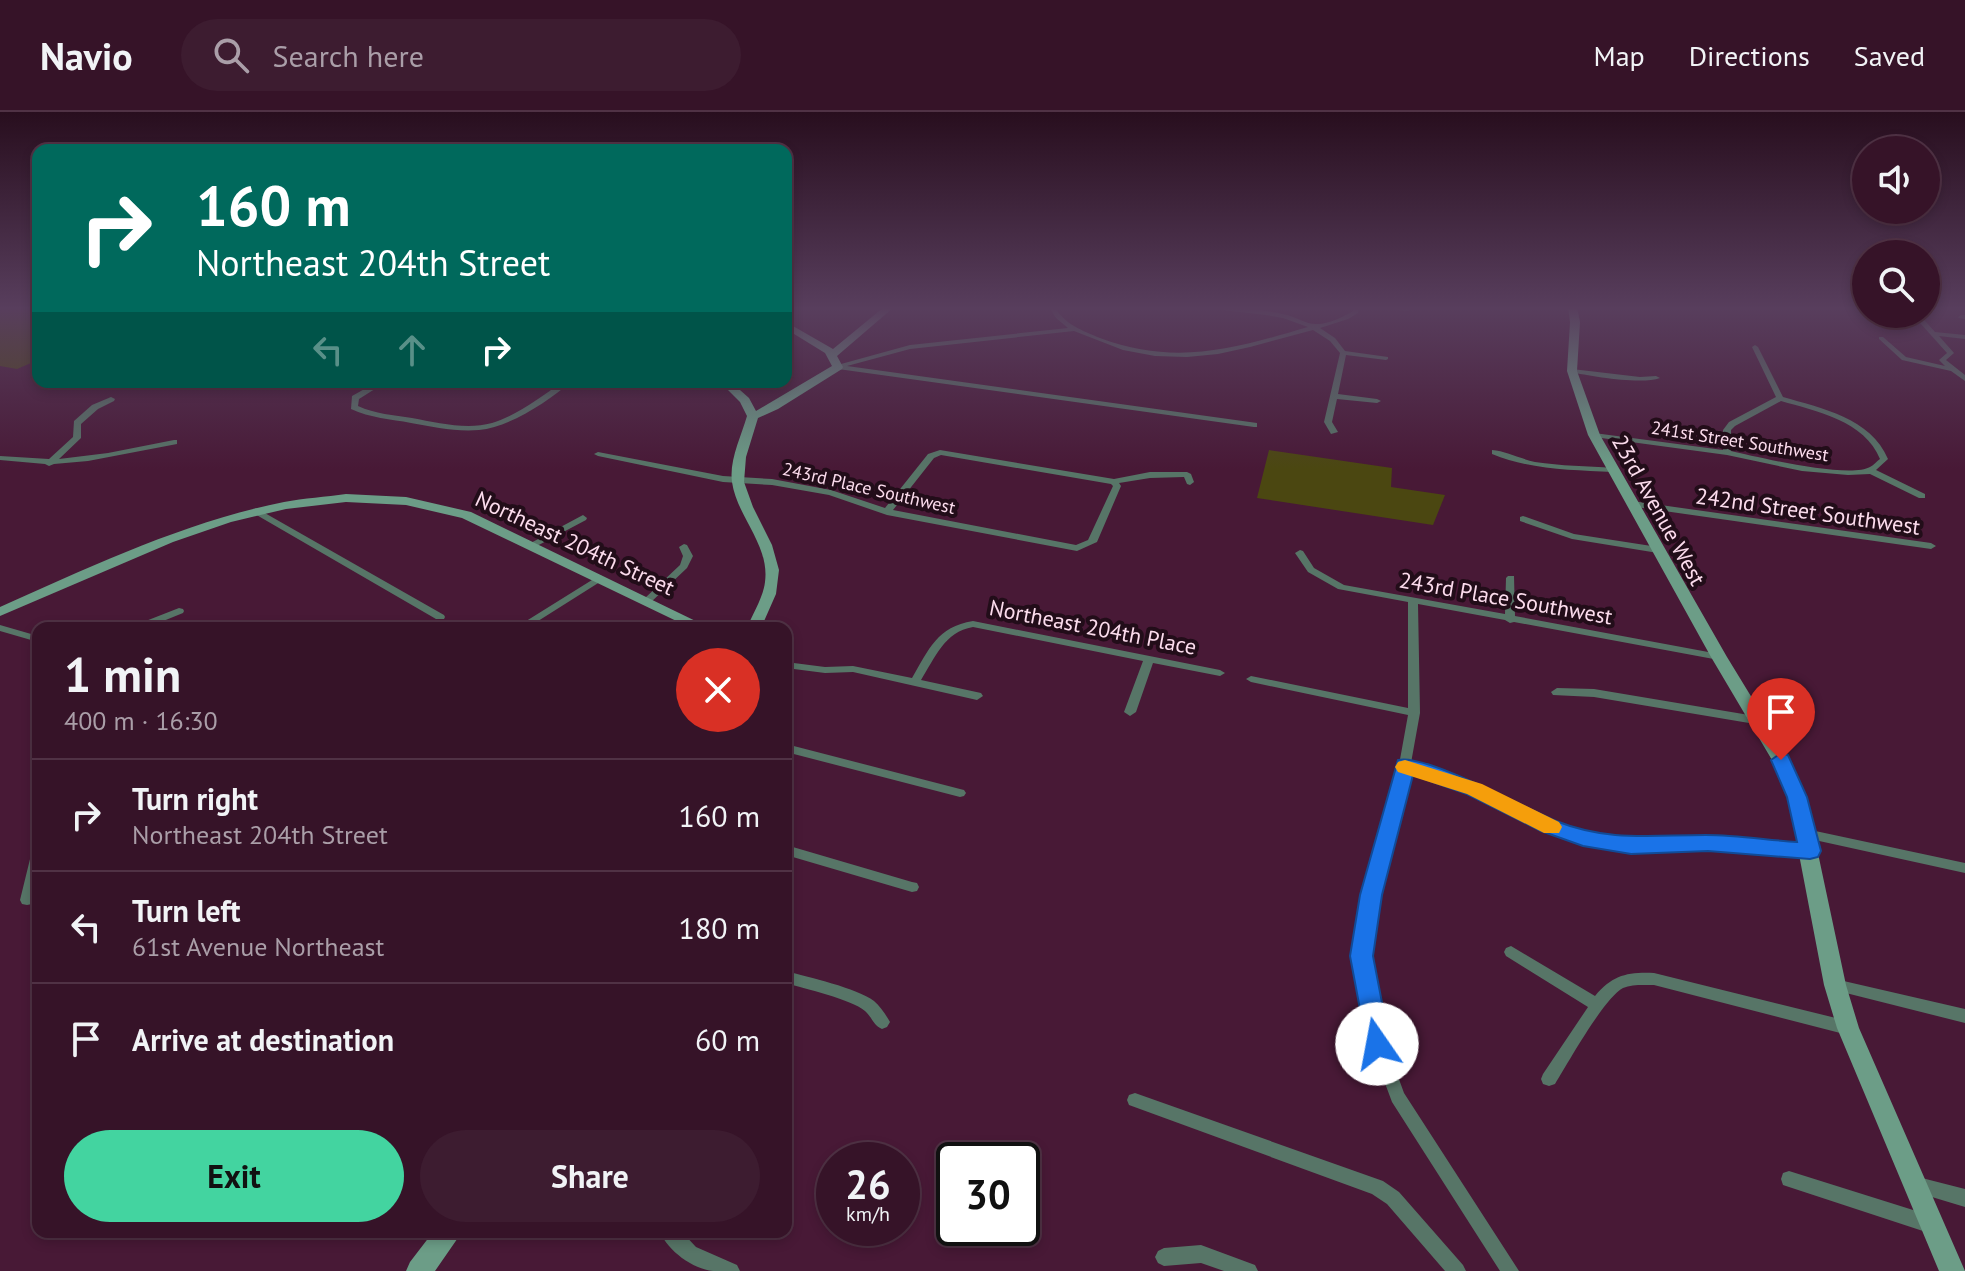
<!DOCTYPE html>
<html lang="en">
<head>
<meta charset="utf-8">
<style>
	body { margin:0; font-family:"PT Sans",sans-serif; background:#3d1c30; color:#f1f3f6; height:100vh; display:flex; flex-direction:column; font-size:30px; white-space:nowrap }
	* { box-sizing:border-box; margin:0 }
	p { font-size:26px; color:#aa9ea8 }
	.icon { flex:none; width:44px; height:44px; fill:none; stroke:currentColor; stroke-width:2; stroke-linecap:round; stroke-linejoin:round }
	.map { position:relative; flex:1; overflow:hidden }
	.details { position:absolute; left:32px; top:510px; width:760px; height:616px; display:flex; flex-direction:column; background:#361328; border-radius:16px; box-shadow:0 4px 12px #0003,0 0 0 2px #503245 }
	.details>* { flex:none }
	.guide { position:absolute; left:32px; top:32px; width:760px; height:244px; border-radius:16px; box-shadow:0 4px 12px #0003,0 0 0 2px #503245; background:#00695c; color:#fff; overflow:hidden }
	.controls { position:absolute; left:1852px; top:24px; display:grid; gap:16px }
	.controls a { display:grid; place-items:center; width:88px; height:88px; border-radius:50%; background:#361328; box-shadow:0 4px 12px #0003,0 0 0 2px #503245; font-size:40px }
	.speed { position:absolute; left:816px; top:1030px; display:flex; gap:16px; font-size:40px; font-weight:700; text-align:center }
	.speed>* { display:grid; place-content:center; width:104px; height:104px; border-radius:50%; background:#361328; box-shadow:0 4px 12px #0003,0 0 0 2px #503245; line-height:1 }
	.speed small { font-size:20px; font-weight:400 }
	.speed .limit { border:4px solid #111; border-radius:12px; background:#fff; color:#111 }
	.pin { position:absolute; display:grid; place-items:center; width:68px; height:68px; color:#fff; margin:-82px -34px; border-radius:50% 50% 50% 0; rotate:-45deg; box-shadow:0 0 8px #0007 }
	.pin .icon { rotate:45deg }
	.me { position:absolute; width:88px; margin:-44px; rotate:348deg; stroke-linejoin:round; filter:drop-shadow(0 0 6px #0008) }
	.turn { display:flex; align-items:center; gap:28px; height:168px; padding:0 32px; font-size:36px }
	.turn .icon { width:104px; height:104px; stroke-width:2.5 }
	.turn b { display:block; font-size:56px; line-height:68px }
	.lanes { display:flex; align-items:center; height:76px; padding:0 32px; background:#0003; justify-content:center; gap:40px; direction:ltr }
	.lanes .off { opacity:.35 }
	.round { display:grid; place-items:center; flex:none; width:84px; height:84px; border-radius:42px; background:#3d1c30 }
	.headline { display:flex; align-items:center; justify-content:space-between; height:136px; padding:0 32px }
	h1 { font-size:48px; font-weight:600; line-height:60px }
	.action { display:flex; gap:16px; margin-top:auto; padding:16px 32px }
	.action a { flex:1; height:92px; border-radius:48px; background:#43d4a0; color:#111; font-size:32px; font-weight:600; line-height:92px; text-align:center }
	.action a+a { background:#3d1c30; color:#f1f3f6 }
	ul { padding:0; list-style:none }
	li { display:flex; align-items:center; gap:24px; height:112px; padding:0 32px; border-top:2px solid #503245 }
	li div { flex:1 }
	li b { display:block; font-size:30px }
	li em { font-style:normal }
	header { display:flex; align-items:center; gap:48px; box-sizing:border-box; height:112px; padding:0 40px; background:#361328; border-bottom:2px solid #503245 }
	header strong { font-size:38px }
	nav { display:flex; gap:44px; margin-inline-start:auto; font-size:28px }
	.search { width:560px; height:72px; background:#3d1c30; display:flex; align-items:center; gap:20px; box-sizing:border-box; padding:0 28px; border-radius:44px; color:#aa9ea8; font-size:30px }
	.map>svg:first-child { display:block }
	.green { fill:#4b4711 }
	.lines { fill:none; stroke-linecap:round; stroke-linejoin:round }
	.street { fill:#577567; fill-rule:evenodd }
	.secondary { fill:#6c9d87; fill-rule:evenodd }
	.route { fill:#1a73e8; stroke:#114b97; stroke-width:2 }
	.slow { fill:#f59e0b }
	.labels { text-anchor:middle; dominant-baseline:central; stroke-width:8; stroke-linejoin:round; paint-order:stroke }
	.far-street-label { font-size:18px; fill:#fcdced; stroke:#220d19 }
	.street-label { font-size:22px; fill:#fcdced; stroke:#220d19 }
</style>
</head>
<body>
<header>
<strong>Navio</strong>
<div class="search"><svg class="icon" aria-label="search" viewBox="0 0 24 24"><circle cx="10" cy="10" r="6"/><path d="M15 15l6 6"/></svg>Search here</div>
<nav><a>Map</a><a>Directions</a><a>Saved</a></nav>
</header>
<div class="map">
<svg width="1965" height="1159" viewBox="0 0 1965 1159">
	<rect width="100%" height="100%" fill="#481936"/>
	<path class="green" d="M0,195H38V248L17,257L0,254Z
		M1269,338L1392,356L1391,375L1445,383L1433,413L1257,386Z"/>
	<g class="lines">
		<path class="street" d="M1049,195H1055C1064,212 1083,219 1100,226C1176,254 1233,237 1308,215L1283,206L1266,203L1213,197L1210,195C1236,195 1262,197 1287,203C1296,205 1308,213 1317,212C1329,212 1343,205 1353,199V195H1359L1358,201L1348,207L1320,216L1335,226L1345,239L1388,245V247L1386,248L1346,243L1338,282L1377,287L1381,289L1377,291L1337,287L1332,310L1338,320L1331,322L1324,310L1340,241L1330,229L1313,218L1250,235L1218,242L1187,245L1155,244L1123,238L1074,219L910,237L847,254L1257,311V315H1254L838,257L834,255L841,252L910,233L1068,216L1056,206Z
			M1383,195H1404L1411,197L1408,199L1386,197Z
			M1912,202H1919L1935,220L1965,223V227L1939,224L1954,241L1946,248L1965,263V269L1951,259L1902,248L1879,227V225H1883L1906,245L1945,254L1939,248L1947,241Z
			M1961,203H1965V207L1959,206L1958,205Z
			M1755,233L1758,235L1783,285C1821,296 1871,306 1888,347L1876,358L1925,382V386H1919L1870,362L1848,363L1802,359L1727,343L1594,325L1590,323L1594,321L1723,338V318L1729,310L1776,285L1752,235ZM1781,289C1816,299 1865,309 1880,347C1877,349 1874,353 1870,355C1849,367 1757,345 1731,339V318L1735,314Z
			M1572,257L1640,265L1656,264L1660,266C1641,273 1591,264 1570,260V258Z
			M255,270H265L257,275H251V271Z
			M377,270H386L359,287L358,294C375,302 394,303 412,306C438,311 467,318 492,311C518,303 541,285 562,270H571C547,290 510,315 479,318C456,320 433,315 411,311C391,307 370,306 351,297L352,284Z
			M111,285L115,287L114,289L98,297L81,312V326L59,347L108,341L174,328H177V332L88,349L54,352L49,354L45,352L0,348V344L49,347L73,325L74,309L92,293Z
			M940,338L1114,367L1150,360H1187L1191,362L1194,370L1190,373L1187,372L1184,365L1150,366L1119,371L1121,374L1097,430L1077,439L887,403L829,383L772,373L723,370L598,344L594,342L598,340L723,364L772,367L831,378L885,396L928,342ZM941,343L1111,372L1113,374L1088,428L1076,433L893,398L934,346Z
			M1492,338C1506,339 1521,347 1535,350C1561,354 1587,354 1613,356L1617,358L1613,360C1571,358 1531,358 1492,342Z
			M1632,389L1931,431L1936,434L1931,437L1629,394V390Z
			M256,396L444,503L445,505L444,507H436L253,401L252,399Z
			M583,403L587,406L586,408L535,435L532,436L527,433Z
			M1523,404L1574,422L1658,435L1663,438L1658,441L1572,427L1520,409V405Z
			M684,432L687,433L693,444L687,456L650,491H644L642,489L644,487L680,453L683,444L679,435Z
			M1300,438L1303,439L1314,456L1344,473L1505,502L1506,466L1508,464H1514L1515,504L1719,542L1724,545L1719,548L1514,510L1510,511L1505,508L1418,492L1420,601L1411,651L1478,674L1552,711L1584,721L1631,729L1708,726L1810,734L1815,736L1816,739L1815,742L1810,744L1708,736L1631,739L1583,731L1544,717L1470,680L1409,659L1378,783L1368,844L1380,915L1404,981L1519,1159H1500L1392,990L1364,915L1354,844L1364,783L1399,653L1408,603L1251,570L1246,567L1251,564L1408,596V490L1338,477L1308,460L1295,441Z
			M600,463L605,466L603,468L527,516H515Z
			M179,496L183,497L184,499L183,501L146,516H132L133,514Z
			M973,509L1220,558L1225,561L1220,564L1153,551L1136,600L1130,604L1124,600L1143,549L973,515C944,520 935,546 921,568L981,581L983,584L977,588L853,560L825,561L786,556V550L825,555L853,554L912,566C929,537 937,515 973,509Z
			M0,513L38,524V530L0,519Z
			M1557,576L1594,577L1755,604L1761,608L1755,612L1594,585L1553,583L1551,580Z
			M786,632L960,677L964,678L966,681L964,684L960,685L786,640Z
			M1806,717L1965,751V761L1801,725L1800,722L1801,719Z
			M786,733L912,770L917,771L919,775L917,779L912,780L786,743Z
			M38,738C38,757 39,774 32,792L27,793L22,792L20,788L31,743L33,740Z
			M1511,834L1595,884C1613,863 1627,860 1654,861L1848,909L1853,911L1856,916L1853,921L1848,923L1654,873C1644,873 1632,872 1623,876C1604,886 1568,951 1555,972L1549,974L1543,972L1541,967L1543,962L1588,895L1506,844L1504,840L1506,836Z
			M786,859C808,865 857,876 874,889C880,894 886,903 890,910L887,915L882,917C873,913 872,905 865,899C851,887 805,877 786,871Z
			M1835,867L1965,897V911L1830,877L1828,873L1830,869Z
			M1135,981L1383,1069L1399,1080L1463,1153L1466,1159H1445L1387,1092L1372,1082L1129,993L1127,988L1129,983Z
			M1789,1059L1929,1103L1935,1106L1938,1112L1935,1118L1929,1121L1789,1075L1783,1073L1781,1067L1783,1061Z
			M1918,1065L1965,1077V1095L1912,1079L1909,1073L1912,1067Z
			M660,1120H682L696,1135L737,1153L740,1159C731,1159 722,1159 713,1159C693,1157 668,1139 660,1120Z
			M1201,1133L1255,1153L1258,1159H1224L1201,1151L1164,1154L1158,1151L1155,1145L1158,1139L1164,1136Z"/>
		<path class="secondary" d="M884,195H894L837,244L843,255L842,257L778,297L758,306L746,345L744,370L753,395L772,433L779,458L776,482L761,516H747C753,501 763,486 765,470C770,433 737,405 732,370C729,348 741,325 747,304L740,290L720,270H731L749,286L756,299L832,254L825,241L786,217V210L833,237Z
			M1568,195H1577L1580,210L1577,259L1600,323L1727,545L1790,648L1806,685L1846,873L1859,916L1965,1159H1939L1837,916L1824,873L1788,685L1772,648L1711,545L1588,323L1567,259L1570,210Z
			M346,382L406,385L471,400L710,516H691L462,406L406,393L346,390L286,397L231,410L173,430L0,504V495C92,454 185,410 284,390C304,386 326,385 346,382Z
			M433,1120H462L435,1159H406L410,1150Z"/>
	</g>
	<linearGradient id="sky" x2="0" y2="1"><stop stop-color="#280e1e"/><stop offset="0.55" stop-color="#583e5d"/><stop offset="1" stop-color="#583e5d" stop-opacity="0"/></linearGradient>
	<rect width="1965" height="357" fill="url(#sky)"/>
	<path class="route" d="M1781,641L1788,643L1807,685L1821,739L1818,745L1810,747L1708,739L1631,742L1583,734L1541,719L1467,682L1413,663L1382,783L1373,844L1390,932L1386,940L1377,944L1368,940L1350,844L1360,783L1398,648C1425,641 1526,697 1556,709C1609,730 1651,723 1706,723C1736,723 1767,728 1797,730L1787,685L1771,648Z"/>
	<path class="slow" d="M1405,648L1482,672L1559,710L1562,715L1559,721H1544L1467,682L1398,660L1395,655L1398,650Z"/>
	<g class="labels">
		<g class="far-street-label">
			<text transform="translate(1740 329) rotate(9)">241st Street Southwest</text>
			<text transform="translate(869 376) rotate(13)">243rd Place Southwest</text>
		</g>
		<g class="street-label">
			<text transform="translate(1659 398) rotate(61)">23rd Avenue West</text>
			<text transform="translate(1808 399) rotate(8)">242nd Street Southwest</text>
			<text transform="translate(575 431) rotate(25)">Northeast 204th Street</text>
			<text transform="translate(1506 486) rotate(10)">243rd Place Southwest</text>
			<text transform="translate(1093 515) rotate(11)">Northeast 204th Place</text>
		</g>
	</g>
</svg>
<div class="controls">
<a><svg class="icon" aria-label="sound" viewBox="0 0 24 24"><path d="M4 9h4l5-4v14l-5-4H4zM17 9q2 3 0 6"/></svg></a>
<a><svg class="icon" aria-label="search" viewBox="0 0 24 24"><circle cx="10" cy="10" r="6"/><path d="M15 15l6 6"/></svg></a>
</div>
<div class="speed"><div>26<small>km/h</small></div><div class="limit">30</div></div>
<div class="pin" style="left:1781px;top:648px;background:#d93025"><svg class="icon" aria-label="arrive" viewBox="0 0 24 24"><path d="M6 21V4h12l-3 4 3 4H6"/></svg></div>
<svg class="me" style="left:1377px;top:932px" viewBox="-20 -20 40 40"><circle r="19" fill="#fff"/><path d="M0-13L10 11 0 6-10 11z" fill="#1a73e8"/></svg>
<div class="guide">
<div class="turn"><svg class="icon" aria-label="right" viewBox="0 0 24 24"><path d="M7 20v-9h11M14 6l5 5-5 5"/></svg><div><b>160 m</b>Northeast 204th Street</div></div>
<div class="lanes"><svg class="icon off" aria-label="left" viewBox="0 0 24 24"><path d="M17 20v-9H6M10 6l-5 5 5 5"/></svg><svg class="icon off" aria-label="ahead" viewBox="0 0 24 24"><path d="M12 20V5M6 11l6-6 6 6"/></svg><svg class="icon" aria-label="right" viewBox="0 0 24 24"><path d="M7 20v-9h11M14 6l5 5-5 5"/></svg></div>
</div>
<section class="details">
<div class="headline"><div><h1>1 min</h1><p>400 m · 16:30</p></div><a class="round" style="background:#d93025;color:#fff"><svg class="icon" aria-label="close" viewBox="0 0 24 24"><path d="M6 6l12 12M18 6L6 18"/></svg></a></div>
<ul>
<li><svg class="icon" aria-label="right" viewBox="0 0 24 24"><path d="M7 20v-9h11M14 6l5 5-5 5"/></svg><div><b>Turn right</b><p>Northeast 204th Street</p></div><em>160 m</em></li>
<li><svg class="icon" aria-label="left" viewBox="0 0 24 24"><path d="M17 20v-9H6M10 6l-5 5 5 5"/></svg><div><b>Turn left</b><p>61st Avenue Northeast</p></div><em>180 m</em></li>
<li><svg class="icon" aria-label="arrive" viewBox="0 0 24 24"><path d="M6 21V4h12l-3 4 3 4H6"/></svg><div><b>Arrive at destination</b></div><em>60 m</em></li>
</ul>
<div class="action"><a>Exit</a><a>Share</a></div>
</section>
</div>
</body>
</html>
